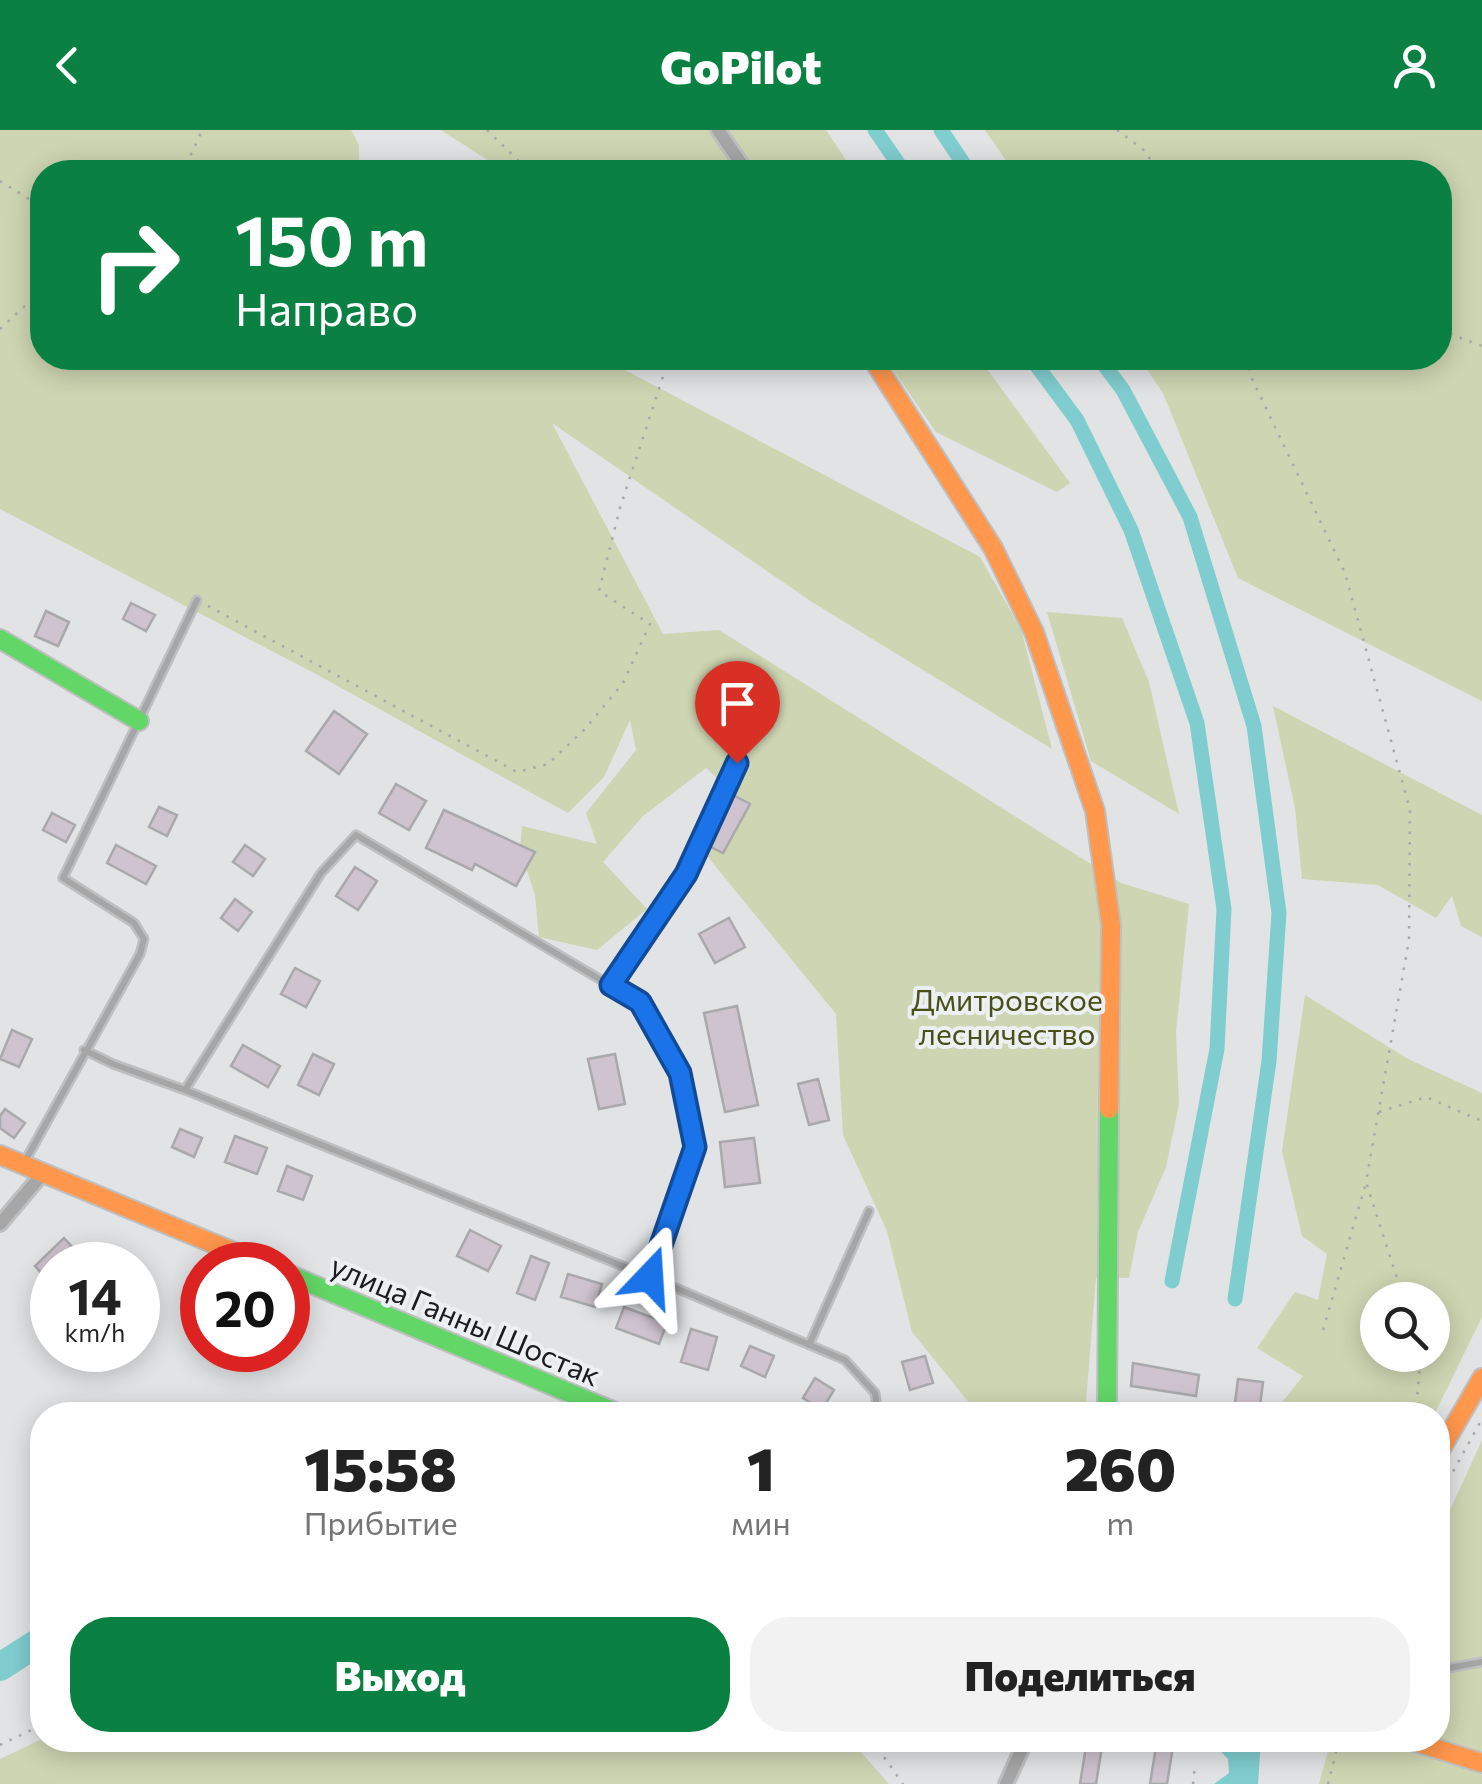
<!DOCTYPE html>
<html lang="ru">
<head>
<meta charset="utf-8">
<style>
	body { margin:0; font-family:Commissioner,sans-serif; background:#f2f2f2; color:#222; height:100vh; display:flex; flex-direction:column; font-size:38px; white-space:nowrap }
	* { box-sizing:border-box; margin:0 }
	p { font-size:32px; color:#767676 }
	.icon { flex:none; width:55px; height:55px; fill:none; stroke:currentColor; stroke-width:2; stroke-linecap:round; stroke-linejoin:round }
	.map { position:relative; flex:1; overflow:hidden }
	.panel { position:absolute; left:30px; top:1272px; width:1420px; height:350px; display:flex; flex-direction:column; background:#fff; border-radius:40px; box-shadow:0 5px 25px #0003 }
	.panel>* { flex:none }
	.guide { position:absolute; left:30px; top:30px; width:1422px; height:210px; border-radius:40px; box-shadow:0 5px 25px #0003; background:#0b8043; color:#fff; overflow:hidden }
	.fabs { position:absolute; left:1360px; top:1152px; display:grid; gap:20px }
	.fabs a { display:grid; place-items:center; width:90px; height:90px; border-radius:50%; background:#fff; box-shadow:0 5px 25px #0003; font-size:50px }
	.speed { position:absolute; left:30px; top:1112px; display:flex; gap:20px; font-size:50px; font-weight:700; text-align:center }
	.speed>* { display:grid; place-content:center; width:130px; height:130px; border-radius:50%; background:#fff; box-shadow:0 5px 25px #0003; line-height:1 }
	.speed small { font-size:25px; font-weight:400 }
	.speed .limit { border:15px solid #d22; background:#fff; color:#111 }
	.pin { position:absolute; display:grid; place-items:center; width:85px; height:85px; color:#fff; margin:-102px -42px; border-radius:50% 50% 50% 0; rotate:-45deg; box-shadow:0 0 10px #0007 }
	.pin .icon { rotate:45deg }
	.me { position:absolute; width:110px; margin:-55px; rotate:20deg; stroke-linejoin:round; filter:drop-shadow(0 0 8px #0008) }
	.turn { display:flex; align-items:center; gap:35px; height:210px; padding:0 40px; font-size:45px }
	.turn .icon { width:130px; height:130px; stroke-width:2.5 }
	.turn b { display:block; font-size:70px; line-height:85px }
	.eta { display:flex; justify-content:space-evenly; align-items:center; height:170px; text-align:center }
	.eta b { font-size:60px; font-weight:800; line-height:70px }
	.primary-button { display:flex; gap:20px; margin-top:auto; padding:20px 40px }
	.primary-button a { flex:1; height:115px; border-radius:40px; background:#0b8043; color:#fff; font-size:40px; font-weight:800; line-height:115px; text-align:center }
	.primary-button a+a { background:#f2f2f2; color:#222 }
	header { display:flex; justify-content:space-between; align-items:center; height:130px; padding:0 40px; background:#0b8043; color:#fff; font-size:45px; font-weight:800 }
	.map>svg:first-child { display:block }
	.green { fill:#ced5b2; fill-rule:evenodd }
	.water { fill:#80cdcf }
	.lines { fill:none; stroke-linecap:round; stroke-linejoin:round }
	.canal { stroke:#80cdcf; stroke-width:15 }
	.river { stroke:#80cdcf; stroke-width:28 }
	.building { fill:#cec3ce; stroke:#a9a9ab; stroke-width:2.5 }
	.lane-casing { stroke:#bebfc0; stroke-width:11 }
	.street-casing { stroke:#bebfc0; stroke-width:18 }
	.fast-casing { stroke:#bebfc0; stroke-width:22 }
	.slow-casing { stroke:#bebfc0; stroke-width:22 }
	.path { stroke:#a8a8a9; stroke-width:2.5; stroke-dasharray:2.5 8; stroke-linecap:butt }
	.lane { stroke:#a6a6a6; stroke-width:6 }
	.street { stroke:#a6a6a6; stroke-width:12 }
	.fast { stroke:#63d668; stroke-width:18 }
	.slow { stroke:#ff974d; stroke-width:18 }
	.route-casing { stroke:#114b97; stroke-width:25 }
	.route { stroke:#1a73e8; stroke-width:18 }
	.labels { text-anchor:middle; dominant-baseline:central; stroke-width:8; stroke-linejoin:round; paint-order:stroke }
	.park-label { font-size:30px; fill:#494f17; stroke:#edf0f3 }
	.street-label { font-size:30px; fill:#1c1c1e; stroke:#edf0f3 }
</style>
</head>
<body>
<header><svg class="icon" aria-label="back" viewBox="0 0 24 24"><path d="M15 5l-7 7 7 7"/></svg>GoPilot<svg class="icon" aria-label="person" viewBox="0 0 24 24"><circle cx="12" cy="8" r="4"/><path d="M4 21q1-7 8-7t8 7"/></svg></header>
<div class="map">
<svg width="1482" height="1654" viewBox="0 0 1482 1654">
	<rect width="100%" height="100%" fill="#e1e3e5"/>
	<path class="green" d="M0,0H351L359,15V42H42V228H602L980,427L1021,499L1052,619L812,472L552,293L663,504L719,500L1121,753L1189,774L1176,902L1179,974L1166,1037L1138,1102L1129,1148L1096,1147L1085,1285H979L912,1202L887,1101L843,1005L836,884L708,727L734,664L706,638L643,686L603,732L647,779L597,820L539,807L535,765L520,719L522,696L597,714L586,683L636,620L630,590L604,647L568,683L316,544L0,379Z
		M441,0H826L854,42H506Z
		M985,0H1482V571L1238,448L1163,263L1139,228H1440V42H1014Z
		M885,228H979L1070,353L1057,362L936,302Z
		M1047,482L1122,488L1149,552L1179,684L1091,631Z
		M1273,576L1482,685V807L1461,796L1452,766L1436,788L1378,755L1302,749L1295,678Z
		M1305,865L1408,929L1482,963V1187L1434,1285H1272L1303,1246L1257,1218L1295,1162L1318,1170L1327,1124L1302,1106L1282,1021ZM1378,1170H1432V1225H1378Z
		M1482,1310V1654H1319L1331,1610H1438V1387L1451,1378Z
		M42,1609L839,1610L858,1619L889,1654H0V1629Z"/>
	<path class="water" d="M1210,1610H1261L1258,1654H1214L1229,1643L1228,1629Z"/>
	<g class="lines">
		<path class="canal" d="M875,0L904,42
			M941,0L969,42
			M1031,228L1077,290L1131,400L1197,593L1224,779L1217,919L1172,1151
			M1099,228L1123,260L1190,387L1254,596L1279,783L1269,931L1235,1169"/>
		<path class="river" d="M0,1537L42,1510"/>
	</g>
	<path class="building" d="M131,473L155,485L146,501L123,489Z
		M46,481L69,492L58,516L35,506Z
		M334,581L367,604L339,644L306,621Z
		M396,654L426,671L409,700L379,683Z
		M731,664L750,674L723,723L707,715Z
		M159,677L177,685L167,706L149,697Z
		M444,680L535,722L516,756L475,734L472,740L426,718Z
		M52,683L75,695L66,712L43,700Z
		M116,715L156,736L146,754L107,733Z
		M245,715L265,729L253,746L233,732Z
		M355,737L377,751L358,780L336,766Z
		M235,769L252,782L238,801L221,788Z
		M729,788L745,817L715,833L699,804Z
		M295,838L320,851L306,877L281,864Z
		M737,876L758,975L725,982L704,883Z
		M12,900L32,909L19,937L0,929Z
		M243,915L280,936L268,957L231,936Z
		M313,924L334,934L319,965L298,955Z
		M615,924L625,974L599,979L588,929Z
		M818,949L829,990L809,995L798,954Z
		M5,979L25,993L14,1008L0,998V986Z
		M180,999L202,1008L194,1027L172,1017Z
		M235,1006L267,1018L257,1044L225,1032Z
		M754,1008L760,1053L725,1057L720,1012Z
		M287,1036L312,1046L303,1070L278,1061Z
		M470,1100L501,1116L488,1141L457,1126Z
		M64,1108L74,1119L57,1135H52L45,1147L35,1136Z
		M531,1126L549,1133L535,1170L517,1163Z
		M568,1144L602,1154L595,1177L561,1167Z
		M624,1177L667,1193L659,1214L616,1198Z
		M691,1199L717,1207L708,1240L681,1232Z
		M750,1216L774,1226L765,1247L741,1236Z
		M925,1226L933,1253L910,1260L902,1232Z
		M1133,1233L1199,1245L1196,1266L1131,1256Z
		M815,1248L834,1260L822,1280L803,1268Z
		M1238,1249L1263,1252L1260,1276L1235,1273Z
		M1087,1610H1103L1096,1654H1080Z
		M1157,1610H1174L1167,1654H1150Z"/>
	<g class="lines">
		<g class="lane-casing">
			<path id="lane" d="M611,855L686,745L737,633
				M84,920L113,934L185,960L650,1147L845,1230L875,1263L878,1285
				M185,960L321,743L356,705L640,873L681,943L695,1017L650,1147
				M24,1033L140,824L144,809L134,793L63,748L197,470
				M809,1215L869,1081
				M1438,1540L1482,1532"/>
		</g>
		<g class="street-casing">
			<path id="street" d="M718,0L747,42
				M0,1094L44,1042
				M1006,1654L1026,1610"/>
		</g>
		<g class="fast-casing">
			<path id="fast" d="M0,509L139,591
				M288,1144L622,1285
				M1107,1285L1109,979"/>
		</g>
		<g class="slow-casing">
			<path id="slow" d="M872,228L993,418L1034,502L1095,681L1111,795L1109,979
				M0,1025L265,1135
				M1438,1324L1482,1248
				M1409,1610L1482,1633"/>
		</g>
		<path class="path" d="M487,0L526,38L567,42
			M1117,0L1145,21L1158,42
			M178,42L192,23L202,0
			M0,51L42,77
			M0,199L42,160
			M1440,200L1482,216
			M1247,228L1252,249L1345,443L1410,680L1409,810L1366,1052L1404,1170
			M208,476L517,642L548,634L585,599L623,553L650,494L599,461L620,378L669,228
			M1379,982L1426,967L1482,991
			M1323,1200L1366,1053
			M1421,1285L1417,1268L1421,1225
			M1438,1369L1482,1289
			M872,1610L903,1654
			M0,1615L42,1595
			M1193,1654L1195,1635
			M1328,1654L1339,1610"/>
		<use href="#lane" class="lane"/>
		<use href="#street" class="street"/>
		<use href="#fast" class="fast"/>
		<use href="#slow" class="slow"/>
	</g>
	<g class="lines">
		<g class="route-casing">
			<path id="route" d="M650,1147L695,1017L680,943L640,872L611,855L686,744L737,633"/>
		</g>
		<use href="#route" class="route"/>
	</g>
	<g class="labels">
		<g class="park-label">
			<text x="1007" y="868">Дмитровское<tspan x="1007" dy="34">лесничество</tspan></text>
		</g>
		<g class="street-label">
			<text transform="translate(466 1189) rotate(23)">улица Ганны Шостак</text>
		</g>
	</g>
</svg>
<div class="fabs">
<a><svg class="icon" aria-label="search" viewBox="0 0 24 24"><circle cx="10" cy="10" r="6"/><path d="M15 15l6 6"/></svg></a>
</div>
<div class="speed"><div>14<small>km/h</small></div><div class="limit">20</div></div>
<div class="pin" style="left:737px;top:633px;background:#d93025"><svg class="icon" aria-label="arrive" viewBox="0 0 24 24"><path d="M6 21V4h12l-3 4 3 4H6"/></svg></div>
<svg class="me" style="left:650px;top:1147px" viewBox="-20 -20 40 40"><path d="M0-17L14 15 0 8-14 15z" fill="#1a73e8" stroke="#fff" stroke-width="4"/></svg>
<div class="guide">
<div class="turn"><svg class="icon" aria-label="right" viewBox="0 0 24 24"><path d="M7 20v-9h11M14 6l5 5-5 5"/></svg><div><b>150 m</b>Направо</div></div>
</div>
<section class="panel">
<div class="eta">
<div><b>15:58</b><p>Прибытие</p></div>
<div><b>1</b><p>мин</p></div>
<div><b>260</b><p>m</p></div>
</div>
<div class="primary-button"><a>Выход</a><a>Поделиться</a></div>
</section>
</div>
</body>
</html>
